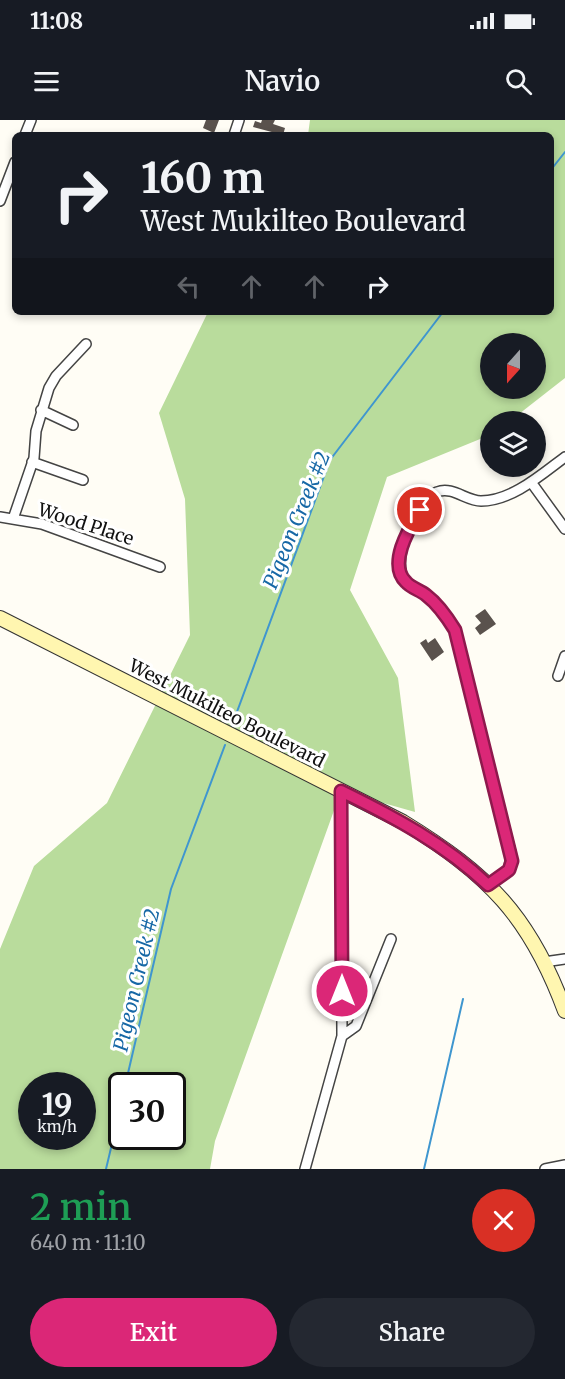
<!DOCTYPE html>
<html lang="en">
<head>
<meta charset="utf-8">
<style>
	body { margin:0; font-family:Merriweather,serif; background:#242831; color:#f1f3f6; height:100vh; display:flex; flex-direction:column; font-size:22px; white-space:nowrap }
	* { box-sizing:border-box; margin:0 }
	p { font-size:20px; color:#9ea1a6 }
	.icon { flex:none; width:33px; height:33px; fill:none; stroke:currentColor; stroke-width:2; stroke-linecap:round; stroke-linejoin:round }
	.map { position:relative; height:1049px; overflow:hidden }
	.sheet { display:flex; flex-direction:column; background:#171b24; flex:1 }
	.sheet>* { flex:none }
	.guide { position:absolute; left:12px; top:12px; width:542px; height:183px; border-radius:9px; box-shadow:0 3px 9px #0003; background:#171b24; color:#f1f3f6; overflow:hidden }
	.needle { width:39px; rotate:201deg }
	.controls { position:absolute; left:480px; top:213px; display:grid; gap:12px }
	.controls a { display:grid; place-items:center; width:66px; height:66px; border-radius:50%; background:#171b24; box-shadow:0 3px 9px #0003; font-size:30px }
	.speed { position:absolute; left:18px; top:952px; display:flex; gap:12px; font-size:30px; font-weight:700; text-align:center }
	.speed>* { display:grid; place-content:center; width:78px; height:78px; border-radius:50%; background:#171b24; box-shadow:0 3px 9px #0003; line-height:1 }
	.speed small { font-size:15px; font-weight:400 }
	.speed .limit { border:3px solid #111; border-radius:9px; background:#fff; color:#111 }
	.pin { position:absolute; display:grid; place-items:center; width:51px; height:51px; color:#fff; margin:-26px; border:3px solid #fff; border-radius:50%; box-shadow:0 2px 6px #0007 }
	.me { position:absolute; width:66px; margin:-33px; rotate:0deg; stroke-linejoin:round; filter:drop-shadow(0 0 4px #0008) }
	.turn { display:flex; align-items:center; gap:21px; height:126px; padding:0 30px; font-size:27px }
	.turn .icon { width:78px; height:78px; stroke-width:2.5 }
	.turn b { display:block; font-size:42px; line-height:51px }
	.lanes { display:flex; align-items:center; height:57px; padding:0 30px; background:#0003; justify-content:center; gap:30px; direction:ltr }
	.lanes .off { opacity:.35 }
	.round { display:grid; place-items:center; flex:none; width:63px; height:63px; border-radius:32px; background:#242831 }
	.overview { display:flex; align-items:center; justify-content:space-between; height:102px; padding:0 30px }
	h1 { font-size:36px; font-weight:600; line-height:45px; color:#1e9e55 }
	.action { display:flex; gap:12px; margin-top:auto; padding:12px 30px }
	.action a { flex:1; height:69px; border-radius:36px; background:#db2777; color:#fff; font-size:24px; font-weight:600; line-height:69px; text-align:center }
	.action a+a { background:#242831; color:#f1f3f6 }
	.status { display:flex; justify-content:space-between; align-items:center; height:42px; padding:0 30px; background:#171b24; direction:ltr }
	.status svg { height:16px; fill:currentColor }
	header { display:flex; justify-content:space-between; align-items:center; height:78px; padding:0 30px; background:#171b24; font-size:27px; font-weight:600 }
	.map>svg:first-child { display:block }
	.forest { fill:#b9dc9c; fill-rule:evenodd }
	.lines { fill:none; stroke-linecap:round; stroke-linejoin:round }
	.stream { stroke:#3f96cf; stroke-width:2 }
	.building { fill:#5a524d }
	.street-casing { stroke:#444; stroke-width:12 }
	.secondary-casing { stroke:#333; stroke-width:16 }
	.street { stroke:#fff; stroke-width:9 }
	.secondary { stroke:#fff6b0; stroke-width:14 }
	.route-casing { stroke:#8e194d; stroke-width:15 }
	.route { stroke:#db2777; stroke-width:10 }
	.labels { text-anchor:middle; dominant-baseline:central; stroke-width:6; stroke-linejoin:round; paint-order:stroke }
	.street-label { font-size:18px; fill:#111; stroke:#fff }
	.water-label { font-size:20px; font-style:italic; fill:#1768a6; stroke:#fff }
</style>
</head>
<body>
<div class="status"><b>11:08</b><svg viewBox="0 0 49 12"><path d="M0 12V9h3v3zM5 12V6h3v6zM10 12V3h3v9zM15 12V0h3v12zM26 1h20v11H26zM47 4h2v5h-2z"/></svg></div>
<header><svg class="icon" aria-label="menu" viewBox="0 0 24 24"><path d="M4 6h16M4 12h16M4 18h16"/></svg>Navio<svg class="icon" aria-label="search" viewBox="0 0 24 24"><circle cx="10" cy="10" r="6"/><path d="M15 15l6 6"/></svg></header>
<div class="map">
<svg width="565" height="1049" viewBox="0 0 565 1049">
	<rect width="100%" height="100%" fill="#fffdf5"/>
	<path class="forest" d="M310,0H565V258L510,301L490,302V315L387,357L350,470L398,558L415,692L341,671L215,1021L210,1049H0V829L34,746L107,683L190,515L185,379L159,293L208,192H550V15H308ZM490,224H536V268H490ZM32,966H82V1017H32ZM122,966H172V1017H122Z"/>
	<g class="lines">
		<path class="stream" d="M550,51L565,32
			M231,608L330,340L443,192
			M125,966L171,769L225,625
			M106,1049L122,982
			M424,1049L463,879"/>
	</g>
	<path class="building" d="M206,0H219L214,13L203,8Z
		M262,0H275L273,4L285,8L283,15L253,7L255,1L261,3Z
		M485,489L496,504L480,515L475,508L481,503L475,496Z
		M435,518L444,532L432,541L420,523L426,519L428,523Z"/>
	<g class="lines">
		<g class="street-casing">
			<path id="street" d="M25,15L31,0
				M234,15L239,0
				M0,81L15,42
				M41,290L73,305
				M32,342L83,360
				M531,362L565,409
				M0,397L42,404L160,447
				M13,399L34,338L36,311L49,268L56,256L86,224
				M558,556L565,536
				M488,765L509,750L511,733L455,510C447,498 438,485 426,475C419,470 408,467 404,459C391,438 415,381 437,372C453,366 466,381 481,381C512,381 542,354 565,337
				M544,842L565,839
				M342,916L356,906L391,819
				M305,1049L342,916L341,671
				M545,1049L565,1045"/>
		</g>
		<g class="secondary-casing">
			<path id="secondary" d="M0,498L403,702C488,754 530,796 565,891"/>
		</g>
		<use href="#street" class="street"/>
		<use href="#secondary" class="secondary"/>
	</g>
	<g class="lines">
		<g class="route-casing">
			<path id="route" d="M342,871L341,671C394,697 445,724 488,765L509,750L512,741L455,510C447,497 438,484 426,475C420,470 411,468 406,462C387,444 410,407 420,390"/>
		</g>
		<use href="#route" class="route"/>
	</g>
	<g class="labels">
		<g class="street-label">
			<text transform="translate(86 404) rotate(18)">Wood Place</text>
			<text transform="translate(227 593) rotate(27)">West Mukilteo Boulevard</text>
		</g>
		<g class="water-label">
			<text transform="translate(296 400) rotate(-68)">Pigeon Creek #2</text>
			<text transform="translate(136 860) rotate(-77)">Pigeon Creek #2</text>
		</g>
	</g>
</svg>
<div class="controls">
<a><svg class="needle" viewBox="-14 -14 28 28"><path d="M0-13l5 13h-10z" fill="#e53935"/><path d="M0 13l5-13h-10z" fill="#9ea1a6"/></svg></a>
<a><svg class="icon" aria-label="layers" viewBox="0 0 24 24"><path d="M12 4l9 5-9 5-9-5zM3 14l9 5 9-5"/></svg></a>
</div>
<div class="speed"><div>19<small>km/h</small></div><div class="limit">30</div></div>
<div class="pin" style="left:420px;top:390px;background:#d93025"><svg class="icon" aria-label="arrive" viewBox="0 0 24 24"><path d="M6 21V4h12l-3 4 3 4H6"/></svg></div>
<svg class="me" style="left:342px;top:871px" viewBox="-20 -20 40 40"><circle r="17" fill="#db2777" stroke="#fff" stroke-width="3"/><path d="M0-11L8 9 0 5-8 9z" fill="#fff"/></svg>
<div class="guide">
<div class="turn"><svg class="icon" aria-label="right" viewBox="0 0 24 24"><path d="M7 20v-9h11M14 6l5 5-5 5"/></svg><div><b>160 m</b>West Mukilteo Boulevard</div></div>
<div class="lanes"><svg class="icon off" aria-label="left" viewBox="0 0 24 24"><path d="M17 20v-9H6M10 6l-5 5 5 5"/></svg><svg class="icon off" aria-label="ahead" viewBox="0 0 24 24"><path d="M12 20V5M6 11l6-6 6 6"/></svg><svg class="icon off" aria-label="ahead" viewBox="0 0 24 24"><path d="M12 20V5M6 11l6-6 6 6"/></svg><svg class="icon" aria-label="right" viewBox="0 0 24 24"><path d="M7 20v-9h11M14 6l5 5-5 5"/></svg></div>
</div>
</div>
<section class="sheet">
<div class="overview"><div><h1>2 min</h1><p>640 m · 11:10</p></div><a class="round" style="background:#d93025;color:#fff"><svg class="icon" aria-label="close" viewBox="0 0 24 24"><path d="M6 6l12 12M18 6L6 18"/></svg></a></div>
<div class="action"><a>Exit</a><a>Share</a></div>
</section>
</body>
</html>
